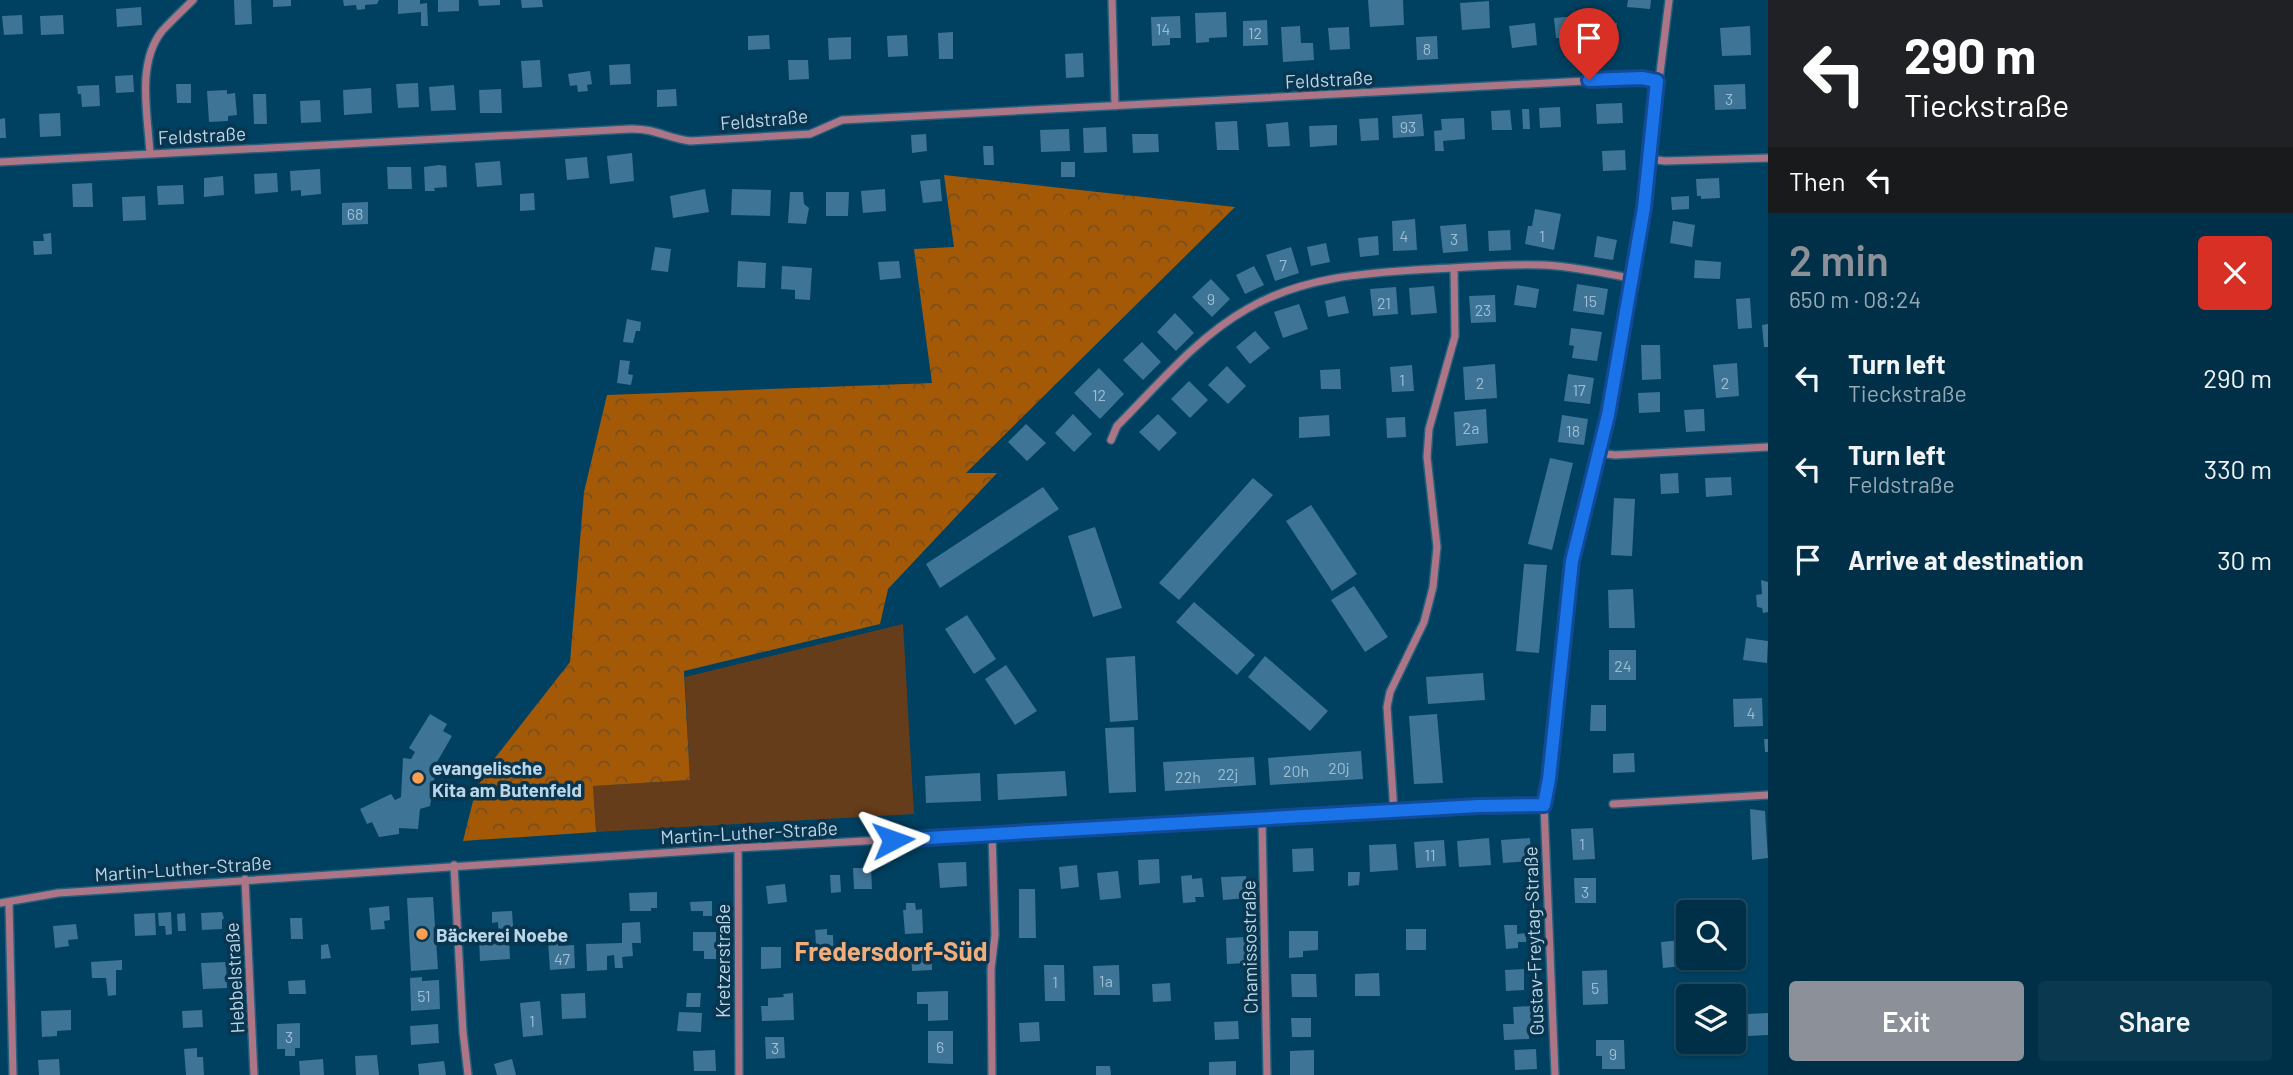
<!DOCTYPE html>
<html lang="en">
<head>
<meta charset="utf-8">
<style>
	body { margin:0; font-family:Barlow,sans-serif; background:#0a384f; color:#f1f3f6; height:100vh; display:flex; flex-direction:column; font-size:26px; white-space:nowrap }
	* { box-sizing:border-box; margin:0 }
	p { font-size:23px; color:#95a9b4 }
	.icon { flex:none; width:38px; height:38px; fill:none; stroke:currentColor; stroke-width:2; stroke-linecap:round; stroke-linejoin:round }
	.map { position:relative; flex:1; overflow:hidden }
	.drawer { display:flex; flex-direction:column; background:#003048; width:525px }
	.drawer>* { flex:none }
	.banner { background:#202124; color:#fff; overflow:hidden }
	.tools { position:absolute; left:1676px; top:900px; display:grid; gap:14px }
	.tools a { display:grid; place-items:center; width:70px; height:70px; border-radius:7px; background:#003048; box-shadow:0 2px 5px #0004,0 0 0 2px #224b60; font-size:35px }
	.pin { position:absolute; display:grid; place-items:center; width:60px; height:60px; color:#fff; margin:-72px -30px; border-radius:50% 50% 50% 0; rotate:-45deg; box-shadow:0 0 7px #0007 }
	.pin .icon { rotate:45deg }
	.me { position:absolute; width:77px; margin:-38px; rotate:86deg; stroke-linejoin:round; filter:drop-shadow(0 0 5px #0008) }
	.turn { display:flex; align-items:center; gap:24px; height:147px; padding:0 21px; font-size:32px }
	.turn .icon { width:91px; height:91px; stroke-width:2.5 }
	.turn b { display:block; font-size:49px; line-height:60px }
	.then { display:flex; align-items:center; height:66px; padding:0 21px; background:#0003; gap:14px; font-size:26px }
	.round { display:grid; place-items:center; flex:none; width:74px; height:74px; border-radius:7px; background:#0a384f }
	.overview { display:flex; align-items:center; justify-content:space-between; height:119px; padding:0 21px }
	h1 { font-size:42px; font-weight:600; line-height:52px; color:#8c9099 }
	.primary-button { display:flex; gap:14px; margin-top:auto; padding:14px 21px }
	.primary-button a { flex:1; height:80px; border-radius:7px; background:#8c9099; color:#fff; font-size:28px; font-weight:600; line-height:80px; text-align:center }
	.primary-button a+a { background:#0a384f; color:#f1f3f6 }
	ul { padding:0; list-style:none }
	li { display:flex; align-items:center; gap:21px; height:91px; padding:0 21px }
	li div { flex:1 }
	li b { display:block; font-size:26px }
	li em { font-style:normal }
	main { display:flex; flex:1; min-height:0 }
	.map>svg:first-child { display:block }
	.grass { fill:#663d1a }
	.forest { fill:url(#forest-crowns) }
	.building { fill:#3e7496 }
	.lines { fill:none; stroke-linecap:round; stroke-linejoin:round }
	.street-casing { stroke:#255e7b; stroke-width:10 }
	.street { stroke:#ac7687; stroke-width:7 }
	.route-casing { stroke:#114b97; stroke-width:18 }
	.route { stroke:#1a73e8; stroke-width:12 }
	.poi-dot { fill:#fb9e50; stroke:#09354e; stroke-width:2.5 }
	.labels { text-anchor:middle; dominant-baseline:central; stroke-width:7; stroke-linejoin:round; paint-order:stroke }
	.number-label { font-size:16px; fill:#9bbed4 }
	.street-label { font-size:19px; fill:#bad6e9; stroke:#09354e }
	.poi-label { font-size:19px; font-weight:bold; fill:#bad6e9; stroke:#09354e; text-anchor:start }
	.district-label { font-size:26px; font-weight:bold; fill:#efae7c; stroke:#09354e }
</style>
</head>
<body>
<main>
<div class="map">
<svg width="1768" height="1075" viewBox="0 0 1768 1075">
	<defs>
		<pattern id="forest-crowns" width="20" height="18" patternUnits="userSpaceOnUse" patternTransform="scale(1.75)"><rect width="20" height="18" fill="#a45907"/><path d="M2 6a3 3 0 1 1 6 0M12 15a3 3 0 1 1 6 0" fill="none" stroke="#794f20"/></pattern>
	</defs>
	<rect width="100%" height="100%" fill="#004060"/>
	<path class="grass" d="M903,624L914,814L596,832L593,786L690,780L685,677Z"/>
	<path class="forest" d="M944,175L1235,207L966,473H997L888,589L880,624L684,671L690,780L593,786L596,832L463,841L476,789L495,758L570,662L584,492L607,395L932,383L914,249L954,247Z"/>
	<path class="building" d="M234,0H251L252,24L235,25Z
		M273,0H291V6L273,7Z
		M343,0H379L377,4L365,5V9L357,10L356,5L344,6Z
		M398,0H420V4L427,3L428,26H421V12L398,14Z
		M438,0H459V11L438,12Z
		M478,0H500V5L479,6Z
		M521,0H542L543,7L522,8Z
		M1368,0H1403L1404,25L1370,27Z
		M1628,0H1651L1650,9L1627,7Z
		M1489,1L1490,28L1462,30L1460,3Z
		M141,7L142,25L117,27L116,9Z
		M1226,12L1227,37L1209,38V42L1196,43L1195,13Z
		M22,15L23,34L4,35L2,16Z
		M63,15L64,34L41,35L40,16Z
		M1180,16L1181,38H1170V45L1152,46L1151,17Z
		M1578,16L1580,37L1556,38L1554,18Z
		M1267,20L1268,45L1243,46V21Z
		M1598,21L1617,23L1614,48L1595,46Z
		M1535,23L1537,45L1512,48L1509,26Z
		M1300,26L1301,43H1313L1314,60L1283,62L1281,27Z
		M1750,26L1751,55L1722,56L1720,28Z
		M1349,27L1350,49L1330,50L1328,28Z
		M953,32V59H939L938,33Z
		M769,35L770,49L748,50V36Z
		M907,35L908,56L888,57L887,36Z
		M1437,36L1438,59L1417,60L1416,37Z
		M851,37V59L829,60L828,38Z
		M1083,53L1084,77L1066,78L1065,54Z
		M540,60L542,87L523,88L521,61Z
		M788,60H808L809,79L789,80Z
		M630,64L631,84L610,85L609,65Z
		M590,71L592,84L587,85L588,91L578,92L577,85L570,86L568,74Z
		M133,75L134,92L116,93L115,76Z
		M418,83L419,107L398,108L396,84Z
		M176,84H191V103H177Z
		M1745,84L1746,109L1715,110L1714,85Z
		M99,85L100,106L82,107L81,94H78L77,86Z
		M454,85L456,110L431,111L429,87Z
		M371,88L372,113L344,115L343,90Z
		M501,89L502,113H480L479,90Z
		M676,89L677,106L657,107V90Z
		M227,90V94L235,93L237,115L228,116V121L209,122L207,91Z
		M253,94H266L267,124H254Z
		M320,100L321,122L301,123L300,101Z
		M1622,103L1623,123L1597,124L1596,104Z
		M1560,107L1561,127L1540,128L1539,108Z
		M1522,109H1529L1530,129H1523Z
		M1510,110L1512,130H1492L1491,111Z
		M60,113L61,136L40,137L39,114Z
		M1422,114L1424,136L1393,138L1392,116Z
		M5,118L6,138H0V119Z
		M1378,118L1379,140L1361,141L1359,119Z
		M1464,118L1465,139L1443,141L1444,151H1435L1434,131L1442,130L1441,119Z
		M1237,121L1239,150H1217L1215,122Z
		M1288,122L1290,146L1268,147L1266,124Z
		M1337,125V145L1310,147L1309,126Z
		M1106,127L1107,152L1084,153L1083,128Z
		M1069,129L1070,151L1041,152L1040,130Z
		M926,134L927,151L912,153L911,135Z
		M1132,134H1158L1159,152L1133,153Z
		M983,146H993L994,165H984Z
		M1625,150L1626,170L1603,171L1602,151Z
		M632,153L634,181L610,184L607,156Z
		M587,157L589,178L567,180L565,159Z
		M500,161L502,185L477,187L475,163Z
		M1061,162H1075V177H1061Z
		M439,165L446,166L447,187L434,188L435,191H425L424,167Z
		M387,167H411L412,189H388Z
		M320,169L321,194L301,196V190L291,191L290,171Z
		M277,173L278,192L255,194L254,174Z
		M223,176L224,195L204,197V178Z
		M1719,178L1720,198L1701,199V196H1697L1696,179Z
		M940,179L942,201L923,203L920,181Z
		M92,183L93,207H73L72,184Z
		M183,185L184,204L158,205L157,186Z
		M705,189L709,212L673,218L670,196Z
		M732,189L771,190L770,216L731,215Z
		M885,189L886,211L863,213L861,191Z
		M790,192H803L804,204L809,208L806,224L788,223Z
		M826,192H849L848,216H826Z
		M534,193L535,210L520,211V194Z
		M145,196L146,220L123,221L122,197Z
		M1689,196V209L1672,210L1671,197Z
		M368,202V224L342,225V203Z
		M1535,209L1561,214L1554,250L1525,244L1528,226H1532Z
		M1415,219L1417,250L1393,251L1392,221Z
		M1673,221L1695,225L1692,247L1670,243Z
		M1466,224L1468,251L1443,253L1440,226Z
		M1510,230L1511,250L1489,251L1488,231Z
		M51,233L52,254L34,255L33,241H44L43,234Z
		M1378,236L1379,255L1360,257L1358,238Z
		M1597,236L1617,240L1613,260L1594,257Z
		M1326,243L1330,262L1311,266L1307,247Z
		M655,247L671,249L668,272L651,270Z
		M1291,247L1299,273L1275,281L1266,255Z
		M1695,260L1721,262L1720,279L1694,278Z
		M738,261L766,263L765,288L737,287Z
		M899,261L901,278L880,280L878,262Z
		M782,266L812,268L810,300L795,299V290L781,289Z
		M1254,266L1264,285L1245,294L1236,275Z
		M1211,279L1230,299L1212,317L1192,297Z
		M1577,284L1608,289L1604,315L1573,311Z
		M1517,285L1539,289L1536,308L1514,305Z
		M1434,286L1437,313L1411,315L1409,288Z
		M1396,287L1398,314L1373,316L1370,289Z
		M1495,295L1496,322L1471,323L1469,296Z
		M1345,296L1349,313L1328,317L1325,301Z
		M1750,298L1752,328L1738,329L1736,299Z
		M1299,304L1308,329L1283,338L1274,312Z
		M1175,313L1194,333L1176,351L1157,332Z
		M627,319L641,322L640,331H636L633,343L623,342Z
		M1768,324V347H1764L1762,325Z
		M1571,328L1602,332L1597,361L1572,358L1574,346L1569,345Z
		M1255,331L1270,348L1250,364L1236,347Z
		M1142,342L1161,362L1143,380L1123,360Z
		M1641,345H1660L1661,379L1642,380Z
		M620,360L630,361L628,374L633,375L631,385L617,383Z
		M1737,363L1739,396L1716,398L1713,365Z
		M1495,364L1497,398L1465,400L1463,367Z
		M1412,365L1414,391L1392,392L1390,367Z
		M1227,366L1246,386L1228,404L1208,385Z
		M1099,368L1124,394L1100,419L1074,393Z
		M1340,369L1341,389H1321L1320,370Z
		M1568,374L1594,378L1590,404L1564,401Z
		M1189,381L1208,400L1190,418L1171,399Z
		M1660,392V412L1639,413L1638,393Z
		M1486,409L1488,443L1456,446L1454,412Z
		M1704,409L1705,431L1686,432L1684,410Z
		M1073,414L1092,434L1074,452L1055,433Z
		M1158,414L1177,433L1159,451L1139,432Z
		M1329,415L1330,436L1299,438V417Z
		M1562,415L1588,419L1584,445L1558,442Z
		M1405,417L1406,437L1387,438L1386,418Z
		M1026,424L1046,443L1027,461L1008,442Z
		M1550,458L1573,463L1552,550L1528,544Z
		M1678,473L1679,493L1661,494L1660,474Z
		M1731,477L1732,495L1706,497L1705,478Z
		M1253,478L1273,495L1179,600L1159,583Z
		M1043,487L1059,509L940,588L926,564Z
		M1614,498L1635,499L1632,556L1611,555Z
		M1311,505L1357,574L1332,591L1286,521Z
		M1095,527L1122,608L1093,617L1068,536Z
		M1524,564L1547,565L1539,653L1516,651Z
		M1761,580L1768,582V612L1763,613L1762,608L1757,607L1756,595L1762,594Z
		M1354,586L1388,637L1365,652L1331,600Z
		M1633,589L1635,628H1609L1608,590Z
		M1194,602L1255,655L1237,675L1176,622Z
		M967,615L996,659L974,674L945,629Z
		M1746,638L1768,641L1767,663L1743,660Z
		M1609,650H1636V680H1609Z
		M1135,656L1138,720L1110,722L1106,658Z
		M1265,656L1328,711L1310,731L1248,677Z
		M1006,665L1037,711L1015,725L985,679Z
		M1483,673L1485,700L1428,704L1426,677Z
		M1762,698L1763,726L1734,727L1733,699Z
		M1591,705H1606V731H1590Z
		M430,714L447,724L443,731L452,736L437,762L430,806L420,809L418,829L399,828V834L379,837L372,822L367,824L360,809L391,794L395,800L401,797L403,758L411,759L415,752L409,748Z
		M1437,714L1443,783L1414,784L1409,716Z
		M1134,727L1136,792L1109,793L1105,728Z
		M1764,739H1768V752H1765Z
		M1361,751L1363,779L1270,785L1268,758Z
		M1634,753L1635,772L1613,773V754Z
		M1254,757L1256,785L1165,791L1163,762Z
		M1065,771L1067,796L998,800L997,774Z
		M980,773L981,801L926,803L925,776Z
		M1750,809L1765,811L1768,858L1752,860Z
		M1593,828L1595,859L1573,860L1571,829Z
		M1489,838L1491,865L1459,867L1457,841Z
		M1530,838L1531,861L1503,863L1501,840Z
		M1444,840L1446,866L1416,868L1414,842Z
		M1396,844L1398,870L1370,872L1369,845Z
		M1313,848L1314,871L1293,872L1292,849Z
		M1159,859L1160,883L1139,885L1138,860Z
		M966,862L967,886L940,888L938,863Z
		M1077,865L1079,887L1061,889L1059,867Z
		M853,868H871L872,889H854Z
		M1118,871L1121,898L1100,900L1097,873Z
		M1348,872H1360L1359,885L1348,886Z
		M830,875H840L841,892L831,893Z
		M1192,875V879L1202,878L1204,897H1195L1196,902L1183,903L1181,876Z
		M1246,876L1247,898L1223,900L1221,877Z
		M1574,878H1596V903H1575Z
		M785,884L787,902L768,904L766,886Z
		M1019,889H1035L1036,938H1019Z
		M657,892V908H651V911H630L629,893Z
		M433,897L438,969L411,971L407,898Z
		M712,901V916H703V911H691L690,902Z
		M906,903H915L916,910L922,909L923,933L905,934L903,910H906Z
		M389,906L390,920L384,921L385,929L371,930L369,908Z
		M512,911L514,939H509L510,959L480,961L479,939H499L498,922L492,923V912Z
		M171,912L172,934L166,935L165,926H159L158,913Z
		M222,912L224,918L222,920V929L202,930L201,913Z
		M155,913L156,935L135,936L134,914Z
		M185,913L186,931H178L177,914Z
		M290,918H302L303,939H291Z
		M640,922L641,943H632L633,956L622,957L623,968H615L614,955L607,956V970L587,971L586,944L622,943V923Z
		M76,924L78,939L68,940L69,946L55,948L53,926Z
		M1504,925H1517V934L1526,933V942H1518V948L1506,949Z
		M827,929V935H833L834,958L817,959L815,930Z
		M1406,929H1426V950H1406Z
		M1289,931H1318V950L1303,951V957L1289,958Z
		M693,932H716V959H704V951H693Z
		M1247,937L1248,963L1227,964L1226,938Z
		M558,940V946L574,945L575,968L550,970L548,941Z
		M1681,940L1683,966L1663,968L1661,942Z
		M328,944L331,958L321,959V945Z
		M761,947H781V968L761,969Z
		M932,951V970L912,971L911,952Z
		M122,960V970H116V995L108,996L106,978H92L91,962Z
		M226,962L227,988L203,989L201,963Z
		M1044,965H1064L1065,1001H1045Z
		M1119,965L1120,995H1094L1093,966Z
		M1524,969V990L1506,991L1505,970Z
		M1607,970L1608,1004L1583,1005L1582,971Z
		M1379,973L1380,996H1355V974Z
		M1291,974H1316L1317,997H1292Z
		M422,977V981L439,980L440,1009L411,1011L410,978Z
		M305,980L306,994H289L288,981Z
		M1170,983L1171,1001L1153,1002L1152,984Z
		M948,991V1020L928,1021V1004H917V992Z
		M585,993L586,1018L562,1019L561,994Z
		M687,993H701L700,1007H686Z
		M793,993L794,1020L762,1021L761,1006H768V998L784,997L783,994Z
		M540,1001L543,1035L523,1037L520,1003Z
		M1533,1006L1534,1031L1529,1032V1039L1504,1040L1503,1024H1514L1513,1007Z
		M71,1010V1030L57,1031V1036L42,1037L41,1011Z
		M202,1010L203,1027L183,1028L182,1011Z
		M679,1012L702,1013L701,1032L677,1031Z
		M1768,1013V1035L1748,1036L1747,1014Z
		M1291,1018H1311V1037H1292Z
		M1238,1021L1239,1039L1215,1040L1214,1022Z
		M1039,1022L1040,1041L1020,1042L1019,1023Z
		M300,1023V1048H295V1056H285V1049H277V1024Z
		M438,1024L439,1043L411,1045L410,1026Z
		M928,1031H953V1064L928,1063Z
		M765,1037H784L785,1058L766,1059Z
		M1596,1040H1624L1625,1069H1602V1056H1596Z
		M197,1048V1057H203L204,1075H186L184,1049Z
		M1536,1049L1537,1069L1515,1070L1514,1050Z
		M715,1050L716,1071H694L693,1051Z
		M1314,1050V1075H1290V1051Z
		M377,1055L379,1075H356L355,1056Z
		M59,1059L60,1075H39L38,1060Z
		M323,1059L324,1075H300L299,1061Z
		M512,1059L516,1075H497L494,1064Z
		M444,1061L446,1075H419L418,1064Z
		M1236,1061V1075H1209V1062Z
		M1096,1066H1110L1111,1075H1096Z"/>
	<g class="lines">
		<g class="street-casing">
			<path id="street" d="M1112,0L1115,106
				M150,154C148,115 136,64 162,31C172,20 183,10 193,0
				M1649,159L1665,161L1768,158
				M0,162L630,129C654,128 667,138 690,141L810,134L842,120L1642,78L1657,81
				M1111,440L1117,426C1158,385 1196,338 1247,309C1304,276 1366,273 1431,269C1468,268 1505,263 1542,265C1572,266 1601,273 1631,278
				M1598,453L1615,455L1768,447
				M1613,804L1768,795
				M1394,812L1387,707L1390,692L1424,622L1433,587L1437,547L1427,457L1429,429L1455,336L1454,268
				M1262,819L1267,1075
				M992,833L995,935L991,969L992,1075
				M738,848L739,1075
				M454,865L463,1032L468,1075
				M245,879L254,1075
				M9,902L13,1075
				M0,903L58,893L738,848L1453,808L1527,804L1544,805
				M1555,1075L1544,805L1549,779L1572,561L1608,415L1640,234L1669,0"/>
		</g>
		<use href="#street" class="street"/>
	</g>
	<g class="lines">
		<g class="route-casing">
			<path id="route" d="M893,840L1478,806L1544,805L1549,779L1572,561L1608,415L1644,208L1657,81L1642,78L1589,80"/>
		</g>
		<use href="#route" class="route"/>
	</g>
	<g class="poi-dot">
		<circle cx="418" cy="778" r="7"/>
		<circle cx="422" cy="934" r="7"/>
	</g>
	<g class="labels">
		<g class="number-label">
			<text x="1163" y="28">14</text>
			<text x="1255" y="32">12</text>
			<text x="1427" y="48">8</text>
			<text x="1729" y="98">3</text>
			<text x="1408" y="126">93</text>
			<text x="355" y="213">68</text>
			<text x="1404" y="235">4</text>
			<text x="1542" y="235">1</text>
			<text x="1454" y="238">3</text>
			<text x="1283" y="264">7</text>
			<text x="1211" y="298">9</text>
			<text x="1590" y="300">15</text>
			<text x="1384" y="302">21</text>
			<text x="1483" y="309">23</text>
			<text x="1402" y="379">1</text>
			<text x="1480" y="382">2</text>
			<text x="1725" y="382">2</text>
			<text x="1579" y="389">17</text>
			<text x="1099" y="394">12</text>
			<text x="1471" y="427">2a</text>
			<text x="1573" y="430">18</text>
			<text x="1623" y="665">24</text>
			<text x="1751" y="712">4</text>
			<text x="1339" y="767">20j</text>
			<text x="1296" y="770">20h</text>
			<text x="1228" y="773">22j</text>
			<text x="1188" y="776">22h</text>
			<text x="1582" y="843">1</text>
			<text x="1430" y="854">11</text>
			<text x="1585" y="891">3</text>
			<text x="562" y="958">47</text>
			<text x="1106" y="980">1a</text>
			<text x="1055" y="981">1</text>
			<text x="1595" y="987">5</text>
			<text x="424" y="995">51</text>
			<text x="532" y="1020">1</text>
			<text x="289" y="1036">3</text>
			<text x="940" y="1046">6</text>
			<text x="775" y="1047">3</text>
			<text x="1613" y="1053">9</text>
		</g>
		<g class="street-label">
			<text transform="translate(1329 79) rotate(-3)">Feldstraße</text>
			<text transform="translate(764 119) rotate(-5)">Feldstraße</text>
			<text transform="translate(202 135) rotate(-3)">Feldstraße</text>
			<text transform="translate(749 832) rotate(-3)">Martin-Luther-Straße</text>
			<text transform="translate(183 868) rotate(-4)">Martin-Luther-Straße</text>
			<text transform="translate(1533 941) rotate(-92)">Gustav-Freytag-Straße</text>
			<text transform="translate(1249 947) rotate(-91)">Chamissostraße</text>
			<text transform="translate(722 961) rotate(-90)">Kretzerstraße</text>
			<text transform="translate(234 978) rotate(-93)">Hebbelstraße</text>
		</g>
		<g class="poi-label">
			<text x="432" y="767">evangelische<tspan x="432" dy="22">Kita am Butenfeld</tspan></text>
			<text x="436" y="934">Bäckerei Noebe</text>
		</g>
		<g class="district-label">
			<text x="891" y="950">Fredersdorf-Süd</text>
		</g>
	</g>
</svg>
<div class="tools">
<a><svg class="icon" aria-label="search" viewBox="0 0 24 24"><circle cx="10" cy="10" r="6"/><path d="M15 15l6 6"/></svg></a>
<a><svg class="icon" aria-label="layers" viewBox="0 0 24 24"><path d="M12 4l9 5-9 5-9-5zM3 14l9 5 9-5"/></svg></a>
</div>
<div class="pin" style="left:1589px;top:80px;background:#d93025"><svg class="icon" aria-label="arrive" viewBox="0 0 24 24"><path d="M6 21V4h12l-3 4 3 4H6"/></svg></div>
<svg class="me" style="left:893px;top:840px" viewBox="-20 -20 40 40"><path d="M0-17L14 15 0 8-14 15z" fill="#1a73e8" stroke="#fff" stroke-width="4"/></svg>
</div>
<section class="drawer">
<div class="banner">
<div class="turn"><svg class="icon" aria-label="left" viewBox="0 0 24 24"><path d="M17 20v-9H6M10 6l-5 5 5 5"/></svg><div><b>290 m</b>Tieckstraße</div></div>
<div class="then">Then<svg class="icon" aria-label="left" viewBox="0 0 24 24"><path d="M17 20v-9H6M10 6l-5 5 5 5"/></svg></div>
</div>
<div class="overview"><div><h1>2 min</h1><p>650 m · 08:24</p></div><a class="round" style="background:#d93025;color:#fff"><svg class="icon" aria-label="close" viewBox="0 0 24 24"><path d="M6 6l12 12M18 6L6 18"/></svg></a></div>
<ul>
<li><svg class="icon" aria-label="left" viewBox="0 0 24 24"><path d="M17 20v-9H6M10 6l-5 5 5 5"/></svg><div><b>Turn left</b><p>Tieckstraße</p></div><em>290 m</em></li>
<li><svg class="icon" aria-label="left" viewBox="0 0 24 24"><path d="M17 20v-9H6M10 6l-5 5 5 5"/></svg><div><b>Turn left</b><p>Feldstraße</p></div><em>330 m</em></li>
<li><svg class="icon" aria-label="arrive" viewBox="0 0 24 24"><path d="M6 21V4h12l-3 4 3 4H6"/></svg><div><b>Arrive at destination</b></div><em>30 m</em></li>
</ul>
<div class="primary-button"><a>Exit</a><a>Share</a></div>
</section>
</main>
</body>
</html>
